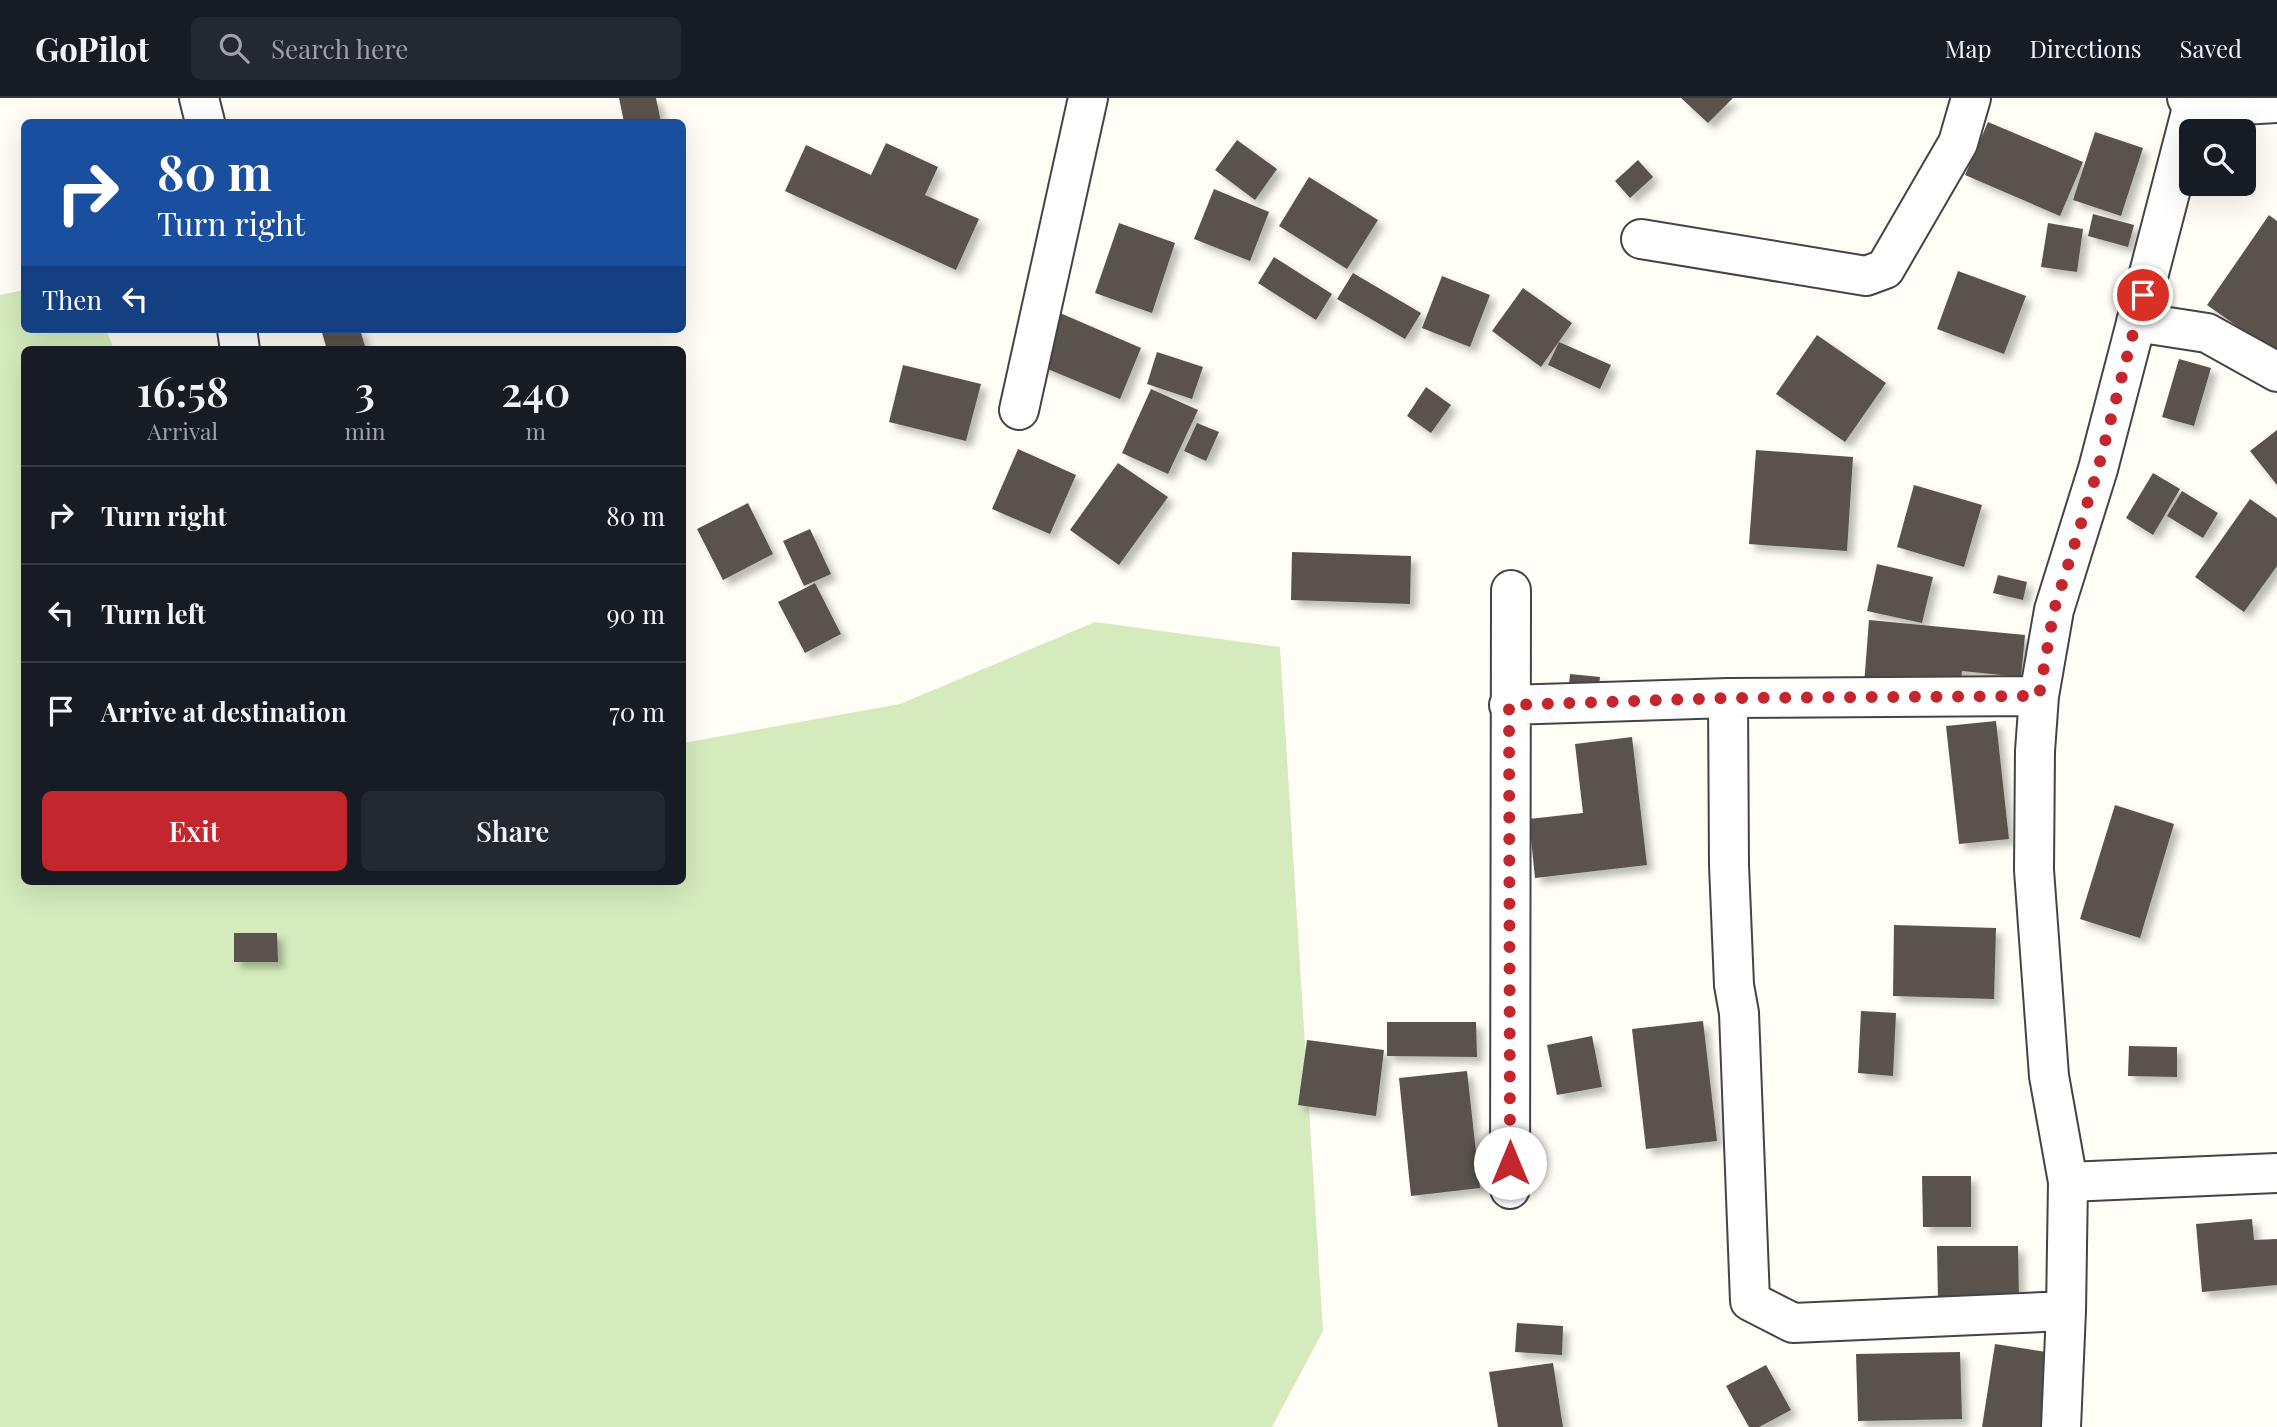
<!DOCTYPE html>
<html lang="en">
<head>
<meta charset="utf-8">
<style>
	body { margin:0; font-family:"Playfair Display",serif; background:#242831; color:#f1f3f6; height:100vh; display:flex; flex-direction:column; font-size:26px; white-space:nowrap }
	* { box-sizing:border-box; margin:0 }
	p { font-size:23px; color:#9ea1a6 }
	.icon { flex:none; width:38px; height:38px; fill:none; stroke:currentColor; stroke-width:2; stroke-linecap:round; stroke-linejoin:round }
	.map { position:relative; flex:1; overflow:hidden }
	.details { position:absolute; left:21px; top:248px; width:665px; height:539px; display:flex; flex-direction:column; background:#171b24; border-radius:10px; box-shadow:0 7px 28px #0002 }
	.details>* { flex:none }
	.hud { position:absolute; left:21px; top:21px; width:665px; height:214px; border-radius:10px; box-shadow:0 7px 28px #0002; background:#1a4fa0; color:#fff; overflow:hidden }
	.buttons { position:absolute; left:2179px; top:21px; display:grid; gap:14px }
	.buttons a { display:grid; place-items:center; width:77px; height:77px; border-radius:10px; background:#171b24; box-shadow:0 7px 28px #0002; font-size:35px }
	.pin { position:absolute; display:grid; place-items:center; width:60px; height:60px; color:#fff; margin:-30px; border:4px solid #fff; border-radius:50%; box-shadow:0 2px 7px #0007 }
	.me { position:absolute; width:77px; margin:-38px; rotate:0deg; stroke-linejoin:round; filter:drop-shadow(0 0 5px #0008) }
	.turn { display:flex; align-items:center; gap:24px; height:147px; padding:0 21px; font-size:32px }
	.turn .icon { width:91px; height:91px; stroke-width:2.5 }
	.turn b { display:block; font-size:49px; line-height:60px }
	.then { display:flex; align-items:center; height:66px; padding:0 21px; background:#0003; gap:14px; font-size:26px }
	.eta { display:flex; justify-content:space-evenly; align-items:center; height:119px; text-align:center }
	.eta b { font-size:42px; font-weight:600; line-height:49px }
	.cta { display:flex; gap:14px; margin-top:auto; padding:14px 21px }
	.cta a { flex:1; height:80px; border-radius:10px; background:#c4262e; color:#fff; font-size:28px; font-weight:600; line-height:80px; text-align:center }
	.cta a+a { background:#242831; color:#f1f3f6 }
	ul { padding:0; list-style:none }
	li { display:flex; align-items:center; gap:21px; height:98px; padding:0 21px; border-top:2px solid #363941 }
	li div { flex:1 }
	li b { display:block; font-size:26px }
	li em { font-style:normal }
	header { display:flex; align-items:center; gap:42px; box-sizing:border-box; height:98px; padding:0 35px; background:#171b24; border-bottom:2px solid #363941 }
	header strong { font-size:33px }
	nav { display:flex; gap:38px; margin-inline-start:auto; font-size:24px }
	.search { width:490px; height:63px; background:#242831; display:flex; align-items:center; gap:18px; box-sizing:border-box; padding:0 24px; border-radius:10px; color:#9ea1a6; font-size:26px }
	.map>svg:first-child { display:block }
	.green { fill:#d5ebbd }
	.building { fill:#5a524d; filter:url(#shadow) }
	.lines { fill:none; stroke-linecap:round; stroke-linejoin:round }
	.minor-casing { stroke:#444; stroke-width:42 }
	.minor { stroke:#fff; stroke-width:38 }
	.route { stroke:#c4262e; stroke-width:12; stroke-dasharray:0 21.6 }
</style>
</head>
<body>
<header>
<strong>GoPilot</strong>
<div class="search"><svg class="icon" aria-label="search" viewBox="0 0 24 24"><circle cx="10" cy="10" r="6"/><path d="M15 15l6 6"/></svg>Search here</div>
<nav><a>Map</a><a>Directions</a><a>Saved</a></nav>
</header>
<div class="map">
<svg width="2277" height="1329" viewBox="0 0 2277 1329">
	<defs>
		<filter id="shadow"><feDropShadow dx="6" dy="6" stdDeviation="3.5" flood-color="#0004"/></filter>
	</defs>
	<rect width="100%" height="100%" fill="#fffdf5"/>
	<path class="green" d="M24,192V231H106L114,252H24V784H682L683,645L900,606L1095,524L1280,549L1323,1233L1272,1329H0V197Z"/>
	<path class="building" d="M619,0H656L661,24H624Z
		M1681,0H1733L1708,25Z
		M1988,24L2083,64L2060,118L1965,77Z
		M2095,34L2143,50L2121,118L2073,102Z
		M1237,42L1277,71L1255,102L1215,72Z
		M886,45L938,69L925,97L979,121L956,172L785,93L806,47L871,77Z
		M1638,62L1653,79L1630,100L1615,83Z
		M1309,79L1378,122L1347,171L1279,128Z
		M1214,91L1269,114L1250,163L1194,141Z
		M2093,116L2134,127L2128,149L2088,138Z
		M2269,117L2277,123V256L2207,207Z
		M1119,125L1175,145L1152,215L1095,195Z
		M2048,125L2083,131L2077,174L2041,169Z
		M1274,159L1332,196L1316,222L1258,185Z
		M1958,173L2026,198L2004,256L1937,231Z
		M1353,175L1421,215L1405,241L1337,201Z
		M1442,178L1490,197L1470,249L1422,230Z
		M1523,190L1572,225L1541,269L1492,233Z
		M1060,215L1141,250L1120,301L1038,267Z
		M321,231H360L366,252H327Z
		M1817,237L1886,285L1845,344L1776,296Z
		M1559,244L1611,267L1600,291L1548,267Z
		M1157,254L1203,269L1192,301L1147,286Z
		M2179,261L2211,270L2194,328L2162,319Z
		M903,267L981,286L966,343L889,324Z
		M1426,289L1451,307L1431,335L1407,318Z
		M1151,291L1198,312L1168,376L1122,355Z
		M1197,325L1219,334L1206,363L1184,353Z
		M2277,332V387L2250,353Z
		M1018,351L1076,377L1050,436L992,411Z
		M1756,352L1853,359L1847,453L1749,446Z
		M1118,365L1168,399L1119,467L1070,432Z
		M2153,375L2180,391L2153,437L2126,420Z
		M1914,387L1982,407L1964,469L1897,449Z
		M2182,393L2218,415L2203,440L2167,418Z
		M2250,401L2277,420V468L2244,514L2195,479Z
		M748,405L773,456L723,482L697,431Z
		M810,431L831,476L804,488L783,443Z
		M1292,454L1411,458L1410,506L1291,502Z
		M1877,466L1933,479L1922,525L1867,513Z
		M1998,477L2027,484L2023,502L1993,495Z
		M815,485L841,536L805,555L778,504Z
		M1869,522L2025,537L2021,579L1962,573L1960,593L1864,587Z
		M1570,576L1600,579L1596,609L1567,606Z
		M1996,623L2009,741L1959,746L1946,628Z
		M1632,639L1647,767L1535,780L1529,721L1583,715L1575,646Z
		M2115,707L2174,726L2140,840L2080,821Z
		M1894,827L1996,830L1994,901L1893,898Z
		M234,835H277L278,864H234Z
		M1861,913L1896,915L1893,978L1858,975Z
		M1703,923L1717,1043L1646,1051L1632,931Z
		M1387,924H1476L1477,959L1387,958Z
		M1592,938L1602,989L1557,997L1547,947Z
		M1307,942L1384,952L1376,1018L1298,1007Z
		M2129,948L2177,949V979L2128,978Z
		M1467,973L1480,1090L1411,1098L1399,980Z
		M1922,1078H1971V1129H1923Z
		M2252,1121L2254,1142L2277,1141V1187L2202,1194L2196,1126Z
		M1937,1148H2018L2019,1202L1938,1203Z
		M1517,1225L1563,1228L1562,1257L1515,1254Z
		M1995,1246L2053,1255L2042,1329H1982Z
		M1960,1254L1962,1321L1858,1323L1856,1256Z
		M1553,1265L1563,1329H1498L1489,1274Z
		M1766,1267L1791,1312L1759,1329H1749L1726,1288Z"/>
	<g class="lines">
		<g class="minor-casing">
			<path id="minor" d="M199,0L205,24
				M2192,10L2277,5
				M1641,141L1866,178L1885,171L1958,45L1971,0
				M2136,224L2207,235L2277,274
				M237,231L240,252
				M1019,312L1088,0
				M1728,600L1729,767L1734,887L1739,915L1750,1203L1793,1225L2066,1213
				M1509,607L1728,600L2039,598
				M2068,1084L2277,1075
				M1510,1091L1511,492
				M2061,1329L2066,1213L2068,1084L2049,978L2034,772L2035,653L2039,598L2054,512L2098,371L2192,10L2187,0"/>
		</g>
		<use href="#minor" class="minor"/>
	</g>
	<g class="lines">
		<path class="route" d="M1510,1065L1509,607L1728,600L2039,598L2054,512L2098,371L2143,197"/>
	</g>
</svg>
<div class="buttons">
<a><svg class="icon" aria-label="search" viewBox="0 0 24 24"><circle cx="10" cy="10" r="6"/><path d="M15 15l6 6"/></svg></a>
</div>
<div class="pin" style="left:2143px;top:197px;background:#d93025"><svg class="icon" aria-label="arrive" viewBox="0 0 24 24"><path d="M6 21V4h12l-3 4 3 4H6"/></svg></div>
<svg class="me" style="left:1510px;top:1065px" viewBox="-20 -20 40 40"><circle r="19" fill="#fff"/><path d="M0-13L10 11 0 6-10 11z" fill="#c4262e"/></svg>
<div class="hud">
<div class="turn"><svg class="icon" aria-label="right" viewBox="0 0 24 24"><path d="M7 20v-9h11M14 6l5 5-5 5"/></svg><div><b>80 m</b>Turn right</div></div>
<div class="then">Then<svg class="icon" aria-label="left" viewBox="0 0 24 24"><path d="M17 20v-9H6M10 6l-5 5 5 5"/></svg></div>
</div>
<section class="details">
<div class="eta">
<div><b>16:58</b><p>Arrival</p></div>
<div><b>3</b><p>min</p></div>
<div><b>240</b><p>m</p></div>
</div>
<ul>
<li><svg class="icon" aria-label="right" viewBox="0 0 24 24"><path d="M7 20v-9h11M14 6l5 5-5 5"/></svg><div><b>Turn right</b></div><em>80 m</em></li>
<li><svg class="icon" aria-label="left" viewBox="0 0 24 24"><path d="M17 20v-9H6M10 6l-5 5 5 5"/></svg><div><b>Turn left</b></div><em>90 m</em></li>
<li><svg class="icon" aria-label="arrive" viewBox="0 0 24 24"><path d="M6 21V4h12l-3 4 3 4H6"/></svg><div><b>Arrive at destination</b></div><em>70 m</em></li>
</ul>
<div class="cta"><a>Exit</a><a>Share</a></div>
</section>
</div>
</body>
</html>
